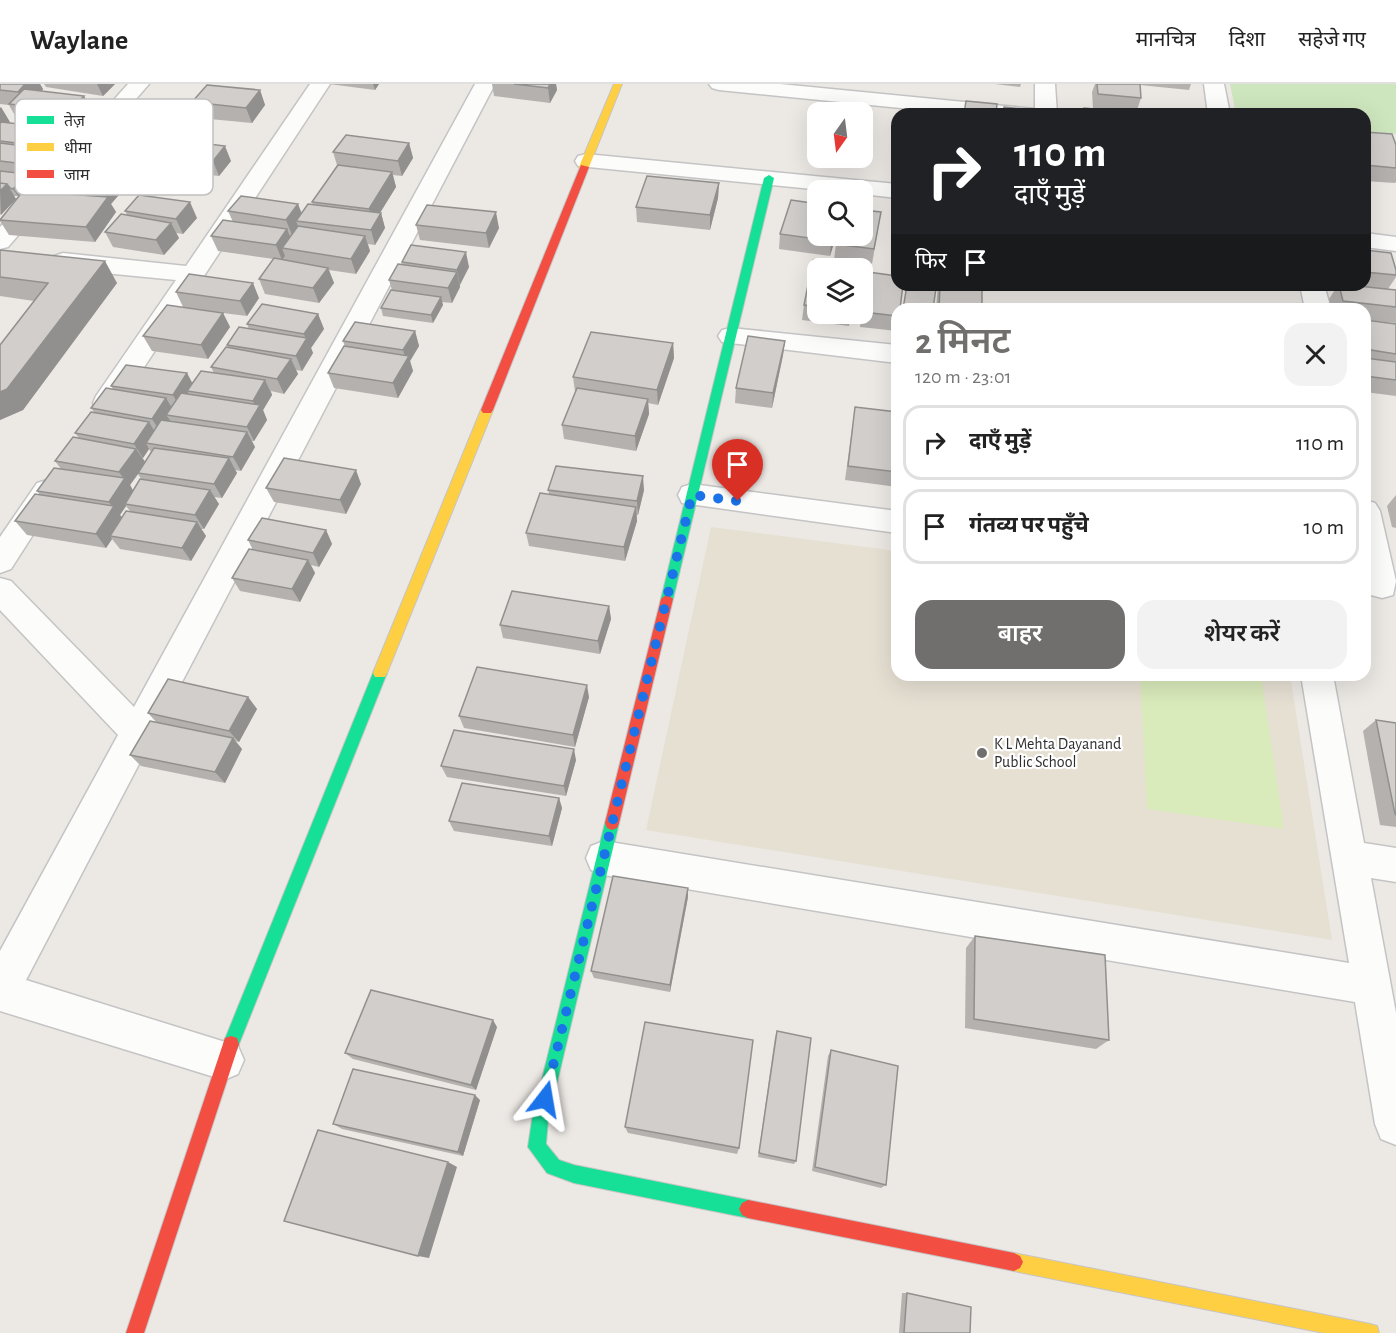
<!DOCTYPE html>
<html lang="hi">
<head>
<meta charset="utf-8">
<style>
	body { margin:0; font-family:"Alegreya Sans","Noto Sans Devanagari",sans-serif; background:#f2f2f2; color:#222; height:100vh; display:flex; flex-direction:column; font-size:22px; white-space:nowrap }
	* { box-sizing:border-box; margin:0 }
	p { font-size:20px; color:#767676 }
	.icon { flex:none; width:33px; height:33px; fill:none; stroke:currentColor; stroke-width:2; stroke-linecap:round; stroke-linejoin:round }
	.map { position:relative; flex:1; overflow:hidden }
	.panel { position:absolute; left:891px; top:219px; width:480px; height:378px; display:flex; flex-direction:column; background:#fff; border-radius:18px; box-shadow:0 6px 24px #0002 }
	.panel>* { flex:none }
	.hud { position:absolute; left:891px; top:24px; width:480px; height:183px; border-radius:18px; box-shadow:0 6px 24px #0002; background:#202124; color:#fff; overflow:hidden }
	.needle { width:39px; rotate:194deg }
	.buttons { position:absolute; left:807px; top:18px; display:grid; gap:12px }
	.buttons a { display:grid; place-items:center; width:66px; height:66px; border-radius:12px; background:#fff; box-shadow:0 6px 24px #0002; font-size:30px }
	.pin { position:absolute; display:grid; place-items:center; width:51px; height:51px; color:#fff; margin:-62px -26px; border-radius:50% 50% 50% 0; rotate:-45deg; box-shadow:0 0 6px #0007 }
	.pin .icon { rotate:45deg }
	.me { position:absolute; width:66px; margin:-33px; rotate:14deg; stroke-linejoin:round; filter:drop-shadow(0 0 4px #0008) }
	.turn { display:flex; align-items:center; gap:21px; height:126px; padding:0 24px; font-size:27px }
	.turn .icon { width:78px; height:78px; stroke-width:2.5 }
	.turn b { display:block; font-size:42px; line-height:51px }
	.then { display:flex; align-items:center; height:57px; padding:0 24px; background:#0003; gap:12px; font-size:22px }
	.round { display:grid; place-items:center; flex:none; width:63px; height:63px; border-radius:18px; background:#f2f2f2 }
	.overview { display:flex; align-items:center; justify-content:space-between; height:102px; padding:0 24px }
	h1 { font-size:36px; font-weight:600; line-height:45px; color:#706f6e }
	.primary-button { display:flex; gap:12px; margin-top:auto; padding:12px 24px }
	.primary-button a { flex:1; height:69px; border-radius:18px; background:#706f6e; color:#fff; font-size:24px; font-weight:600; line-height:69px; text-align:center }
	.primary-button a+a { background:#f2f2f2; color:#222 }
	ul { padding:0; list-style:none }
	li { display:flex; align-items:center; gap:18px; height:75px; margin:0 12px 9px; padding:0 12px; border:3px solid #e0e0e0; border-radius:18px }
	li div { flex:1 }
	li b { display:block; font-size:22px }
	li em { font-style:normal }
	header { display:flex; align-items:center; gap:36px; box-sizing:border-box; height:84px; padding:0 30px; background:#fff; border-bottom:2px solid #e0e0e0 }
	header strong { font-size:28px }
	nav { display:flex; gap:33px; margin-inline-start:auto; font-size:21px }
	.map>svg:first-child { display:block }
	.education { fill:#e6e0d3 }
	.green { fill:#cee6be }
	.pitch { fill:#d9eabb }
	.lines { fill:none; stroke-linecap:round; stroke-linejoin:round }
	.street-casing { stroke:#c5c4c5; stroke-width:3 }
	.fast-casing { stroke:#c5c4c5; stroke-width:2 }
	.slow-casing { stroke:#c5c4c5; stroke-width:2 }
	.jam-casing { stroke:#c5c4c5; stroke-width:2 }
	.street { fill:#fcfcfb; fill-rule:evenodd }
	.fast { fill:#16e098; fill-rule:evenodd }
	.slow { fill:#ffcf43; fill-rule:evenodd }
	.jam { fill:#f24e42; fill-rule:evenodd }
	.wall { fill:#b4b1af; fill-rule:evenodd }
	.shaded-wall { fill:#92908e }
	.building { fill:#d1cecb; stroke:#92908e; stroke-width:1.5 }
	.route { stroke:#1a73e8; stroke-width:10; stroke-dasharray:0 18 }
	.poi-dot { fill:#706f6e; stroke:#fff; stroke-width:2 }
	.labels { text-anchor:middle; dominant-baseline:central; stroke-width:4.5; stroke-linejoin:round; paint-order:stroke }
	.poi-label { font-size:16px; fill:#2e2e2e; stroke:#fff; text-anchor:start }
	.key { fill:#fff; stroke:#c0c0c0; stroke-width:1.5 }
	.key-label { font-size:16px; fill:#2e2e2e }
</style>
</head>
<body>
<header>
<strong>Waylane</strong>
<nav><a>मानचित्र</a><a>दिशा</a><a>सहेजे गए</a></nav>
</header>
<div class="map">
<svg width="1396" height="1249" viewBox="0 0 1396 1249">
	<rect width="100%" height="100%" fill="#ece8e4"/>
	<path class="education" d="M711,443L897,467V591H1290L1332,856L646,746Z"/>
	<path class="green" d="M1230,0H1396V50L1365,47V30H1236Z"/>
	<path class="pitch" d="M1140,591H1261L1284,745L1147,725Z"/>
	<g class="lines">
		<g class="street-casing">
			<path id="street" d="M128,0H149L8,163L0,165V143Z
				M310,0H330L116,326L106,328L96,326L93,319L96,312L176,196L63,185L54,182L51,177L54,172L63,169L186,182Z
				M475,0H495L26,896L238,962L244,976L238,990L224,996L0,927V867L118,651L0,526V494L11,497L134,623Z
				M709,0H780L1035,25V0H1055L1057,30H961L719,6L712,4Z
				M1204,0H1224L1230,30H1208Z
				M586,70L897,100V114L862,110V106H822L578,82L575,77L578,72Z
				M1365,149L1396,153V167L1365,163Z
				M1300,201H1324L1331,225H1305Z
				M731,244L897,261V279L722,258L718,252L722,246Z
				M47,396L57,399L61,407L11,485L0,489V453L37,399Z
				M692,400L897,427V449L682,419L678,411L682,403Z
				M1365,416L1375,419L1380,427L1396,497L1393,511L1382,514L1371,511L1365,494Z
				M1301,591H1333L1364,759L1396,764V798L1371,794L1396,929V1061L1381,1055L1375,1040L1355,918L604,791L591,786L586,774L591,762L604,757L1349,879Z"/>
		</g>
		<g class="fast-casing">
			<path id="fast" d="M769,91L774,94L673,515L667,520L661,515L764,94Z
				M380,583L385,585L387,589L239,960L237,966L231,968L225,966L223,960L373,589L375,585Z
				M612,732L617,734L619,739L548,1036L546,1060L559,1076L574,1081L748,1116L754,1119L757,1125L754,1131L748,1134L574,1099L547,1089L528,1063L532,1036L605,739L607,734Z"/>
		</g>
		<g class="slow-casing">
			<path id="slow" d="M614,0H622L589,83L581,85L579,83Z
				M487,322L493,326L387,589L385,593H375L373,589L481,326Z
				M1014,1169L1370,1240L1377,1242L1379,1249H1324L1014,1187L1008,1184L1005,1178L1008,1172Z"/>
		</g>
		<g class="jam-casing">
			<path id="jam" d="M581,81L589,83L493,326L491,329H483L481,326Z
				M667,510L673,515L619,739L617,744L612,746L607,744L605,739L661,515Z
				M231,952L237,954L239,960L144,1249H126L223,960L225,954Z
				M748,1116L1014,1169L1020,1172L1023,1178L1020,1184L1014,1187L748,1134L742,1131L739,1125L742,1119Z"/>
		</g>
		<use href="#street" class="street"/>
		<use href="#fast" class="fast"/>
		<use href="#slow" class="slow"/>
		<use href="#jam" class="jam"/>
	</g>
	<path class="wall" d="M0,0H40L43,5L42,7L92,27L78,42L17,35L9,21L0,20Z
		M44,0H115L103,12L46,3Z
		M329,0H379L375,6Z
		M492,0H556L557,6L550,19L494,12Z
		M995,0H1021L1020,3Z
		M1095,0H1191L1189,6L1140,1L1141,14L1136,29H1134V30H1082L1084,24L1093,25L1092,8Z
		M260,6L265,21L252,39L199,34L192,18Z
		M0,23L9,39L59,45L67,60L50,77H47L49,80L34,95L29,94L31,98L18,112H14L16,115L58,109L52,99L69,84L65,77L104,55L102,51L123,39L121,34L180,36L170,48L163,47L164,50L153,64H148L150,68L139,81H135L137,84L124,99L121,98L124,105L111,120L116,128L95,158L9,151L0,137V135L16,116L0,131Z
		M1365,48L1396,61V98L1395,99L1365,97Z
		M409,59L413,74L402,92L393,91L396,103L380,129H381L385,144L375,161L368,160L370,167L356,190L329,186L334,199L319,219L265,210L259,195L274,175L218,167L211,152L233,138L228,127L302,129L313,121L312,118L337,81L333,68Z
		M149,70L231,77L219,92L156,85Z
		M719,99L718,114L710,146L637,138L636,123Z
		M125,127L197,134L183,150L176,149L179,154L164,171L113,163L105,148L127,131Z
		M881,128L872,180L834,176L836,160Z
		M416,141L499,144L489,164L420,156Z
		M780,150L818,152H836L830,172L779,165Z
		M0,166L117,199L23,326L0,336V261L34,217L0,212Z
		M1365,166L1396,186V193L1388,205L1396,206V239L1365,236V225H1331L1329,215L1338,201H1365Z
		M402,178L469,183L460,200V203L452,219L442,218L443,221L433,239L383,232L381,224L392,206L389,196L403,181Z
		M818,184V230H851L849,242L802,236L804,221Z
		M868,188L897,225V247L860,243Z
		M938,201H982V225H936Z
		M996,201H1009L1007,207L996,206Z
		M176,208L259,214L247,232L223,229L230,243L208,275L152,267L143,252L183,223Z
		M318,230L324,245L311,264L313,269L302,287L296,286L298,290L284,310L271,307L272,311L263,326L267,336L254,357H252L255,363L241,387L235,386L237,389L222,414L214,413L219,420L204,445H201L206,452L191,477L120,465L112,455L106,464L27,451L15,437L40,411L37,407L61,385L55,377L79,354L75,349L94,328L91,324L113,305L111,302L192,299L214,289L211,283L228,264L227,261L249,245L247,240ZM149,365L151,368L145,378L142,374H143ZM138,390L142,396L133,407L130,401ZM126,422L130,427L122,433L120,431Z
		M1365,236L1396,240V312L1365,308Z
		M415,247L419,262L410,277L413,287L398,314L334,304L328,289L345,263L343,257Z
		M785,257L783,271L772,324L735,319L736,304Z
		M673,259L674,274L658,321L648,319L649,330L636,367L564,355L562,341L576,308H575L573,293Z
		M855,323L897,328V403L845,396Z
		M361,400L346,430L274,418L266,404Z
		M548,406H644L638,431H637V437L625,477L529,462L526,449L549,410Z
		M1396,411V444L1392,443L1387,422Z
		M326,446L332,460L319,483L311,481L315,489L300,518L240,507L232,494L253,466L248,456Z
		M609,522L611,535L600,570L503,554L500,541Z
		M248,613L257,625L239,658L235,657L242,665L225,699L141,682L130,671L157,639L148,629Z
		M589,613L575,663L464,644L459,632Z
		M1376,636L1396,639V743L1380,741L1363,647Z
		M576,676L566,712L447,693L441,682Z
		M559,714L562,724L552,762L454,747L449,737Z
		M688,813L670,908L594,894L591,887Z
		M975,852L1109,956L1096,965L965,944L966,864Z
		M497,943L476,1006L353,975L345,969Z
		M777,947L796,1077L794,1080L758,1073L775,953Z
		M831,966L886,1101L881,1104L812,1087L828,972Z
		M480,1016L463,1072L342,1045L333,1040Z
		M625,1043L739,1064L737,1070L628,1049Z
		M902,1209H907L970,1249H899Z"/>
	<path class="shaded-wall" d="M25,0H40L43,5L26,23L18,8Z
		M97,0H115L103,12Z
		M373,0H379L375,6Z
		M550,0H556L557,6L550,19L548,4Z
		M260,6L265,21L252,39L246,24Z
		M84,12L92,27L78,42L70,27Z
		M1,23L10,38L0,47V24Z
		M177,28L180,36L170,48L167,40Z
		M161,43L164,50L153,64L149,57Z
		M59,45L67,60L50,77L42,62Z
		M409,59L413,74L402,92L398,77Z
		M147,60L150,68L139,81L135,73Z
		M225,62L231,77L219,92L213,77Z
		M40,64L49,80L34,95L25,80Z
		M129,69L137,84L124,99L116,84Z
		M392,88L396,103L373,140L369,125Z
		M27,90L31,98L18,112L13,105Z
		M117,90L124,105L111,120L116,128L95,158L86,143L107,114L102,106Z
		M719,99L718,114L710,146V131Z
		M7,100L16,115L1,131L0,107Z
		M190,118L197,134L183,150L176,135Z
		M298,120L304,135L296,137L298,142L292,151L286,136Z
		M496,128L499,144L489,164L486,149Z
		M381,129L385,144L375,161L371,146Z
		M171,139L179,154L164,171L156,156Z
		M287,145L293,160L282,164L285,172L282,176L276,161Z
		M365,152L370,167L356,190L351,175Z
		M833,152H836L830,172L831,157Z
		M466,168L469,183L460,201L457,186Z
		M105,177L117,199L23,326L0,336V308Z
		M328,184L334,199L319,219L313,204Z
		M457,188L460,203L452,219L448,204Z
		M253,199L259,214L247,232L240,217Z
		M441,213L443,221L433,239L431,231Z
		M223,229L230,243L208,275L201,261Z
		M318,230L324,245L311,264L313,269L302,287L296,272L306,256L304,250Z
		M415,247L419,262L410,277L413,287L398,314L393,299L406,276L403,266Z
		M785,257L783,271L772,324L773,309Z
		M673,259L674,274L658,321L657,306Z
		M291,275L298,290L284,310L277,295Z
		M187,289L195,304L187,307L190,312L181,326L173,311Z
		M265,296L272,311L263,326L267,336L254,357L247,343L257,326L253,317Z
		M166,314L175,329L166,331L170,336L161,349L152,335Z
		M648,315L649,330L636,367L635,352Z
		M149,338L158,353L146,359L149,365L143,374L134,360Z
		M247,348L255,363L241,387L233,373Z
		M136,365L146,379L130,401L134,408L125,420L126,422L120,431L124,436L110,452L112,455L106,464L96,450L113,424L109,418L124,395L119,388Z
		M229,374L237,389L222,414L214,400Z
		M356,386L361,400L346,430L340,416Z
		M643,392L644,406L638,431L637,417Z
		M210,406L219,420L204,445L195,431Z
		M636,423L637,437L625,477L624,463Z
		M197,438L206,452L191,477L182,464Z
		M326,446L332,460L319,483L313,469Z
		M308,476L315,489L300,518L292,505Z
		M609,522L611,535L600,570L598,557Z
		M587,601L589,613L575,663L573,651Z
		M248,613L257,625L239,658L229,647Z
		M233,654L242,665L225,699L215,688Z
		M574,665L576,676L566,712L564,702Z
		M559,714L562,724L552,762L549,752Z
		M688,804V813L670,908V901Z
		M493,936L497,943L476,1006L471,1001Z
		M475,1011L480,1016L463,1072L458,1068Z
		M448,1078L457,1083L429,1174L418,1172Z"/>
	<path class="building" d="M0,0H25L18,8L0,6Z
		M514,0H550L548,4Z
		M1097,0H1140L1141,14L1098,10Z
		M207,1L260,6L246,24L192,18Z
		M24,5L84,12L70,27L9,20Z
		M966,17L997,20L996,30H964Z
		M1004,23L1042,27V30H1003Z
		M1084,24L1134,29V30H1084Z
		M2,38L59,45L42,62L0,57V39Z
		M1365,48L1392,50L1396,61V84L1365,81Z
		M346,51L409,59L398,77L333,68Z
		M162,54L225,62L213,77L149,70Z
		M0,59L40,64L25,80L0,77Z
		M338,81L392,88L369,125L312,118Z
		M0,87L27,90L13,105L10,104L7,100L0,99Z
		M647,92L719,99L710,131L636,123Z
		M0,99L7,100L0,107Z
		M23,107L108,113L86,143L0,136Z
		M139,111L190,118L176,135L125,127Z
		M241,112L298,120L286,136L228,127Z
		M791,116L818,120V152H833L831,157L780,150Z
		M308,120L381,129L371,146L296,137Z
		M427,121L496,128L486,149L416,141Z
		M862,126L881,128L874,165L836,160L838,152H862Z
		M121,130L171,139L156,156L105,148Z
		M223,136L287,145L276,161L211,152Z
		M298,142L365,152L351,175L282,164Z
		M411,161L466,168L457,186L402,178Z
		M0,166L105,177L7,305L0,308V261L48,199L0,193Z
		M1365,166L1391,169L1396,186V191L1365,188Z
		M274,174L328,184L313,204L259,195Z
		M813,176L859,181V184H818V223L804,221Z
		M398,180L457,188L448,204L389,196Z
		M868,188L897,192V201H903L900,225H897V232L863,228Z
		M189,190L253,199L240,217L176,208Z
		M907,201L936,204L933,225H903Z
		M940,201H982V225H939Z
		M1339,201H1348L1396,206V223L1343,217Z
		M391,206L441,213L431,231L381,224Z
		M262,220L318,230L304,250L247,240Z
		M167,221L223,229L201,261L143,252Z
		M1365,236L1396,240V270L1365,265Z
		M355,238L415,247L403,266L343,257Z
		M239,243L307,254L296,272L227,261Z
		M591,248L673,259L657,306L573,293Z
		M748,252L785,257L773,309L736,304Z
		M344,262L409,272L393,299L328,289Z
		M226,263L291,275L277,295L211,283Z
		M1365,274L1396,278V296L1365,292Z
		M126,281L187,289L173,311L111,302Z
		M201,287L265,296L253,317L187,307Z
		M106,304L166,314L152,335L91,324Z
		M577,304L648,315L635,352L562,341Z
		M181,309L260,321L247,343L166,331Z
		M855,323L897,328V388L848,382Z
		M91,328L149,338L134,360L75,349Z
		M161,336L247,348L233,373L146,359Z
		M73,353L136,365L119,388L55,377Z
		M154,364L229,374L214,400L138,389Z
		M284,374L356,386L340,416L266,404Z
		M556,382L643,392L637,417L548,406Z
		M54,384L125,394L109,418L37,407Z
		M140,395L210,406L195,431L125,420Z
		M540,409L636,423L624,463L526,449Z
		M35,410L114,422L96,450L15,437Z
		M126,427L197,438L182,464L110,452Z
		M262,434L326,446L313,469L248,456Z
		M249,465L308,476L292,505L232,494Z
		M512,507L609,522L598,557L500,541Z
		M477,583L587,601L573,651L459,632Z
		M168,595L248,613L229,647L148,629Z
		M1376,636L1396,639V731L1395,730Z
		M150,637L233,654L215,688L130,671Z
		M454,646L574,665L564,702L441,682Z
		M462,699L559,714L549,752L449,737Z
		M613,792L688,804L670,901L591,887Z
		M975,852L1105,871L1109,956L974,935Z
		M371,906L493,936L471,1001L345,969Z
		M645,938L753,956L739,1064L625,1043Z
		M777,947L811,954L796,1077L759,1069Z
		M831,966L898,982L886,1101L815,1083Z
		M353,985L475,1011L458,1068L333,1040Z
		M318,1046L448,1078L418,1172L284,1137Z
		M907,1209L971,1223L970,1249H904Z"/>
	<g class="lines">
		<path class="route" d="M545,1015L692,411L738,417"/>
	</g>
	<circle class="poi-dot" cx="982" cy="669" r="6"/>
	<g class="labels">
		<g class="poi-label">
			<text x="994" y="660">K L Mehta Dayanand<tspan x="994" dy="18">Public School</tspan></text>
		</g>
	</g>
	<rect x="15" y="15" width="198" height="96" rx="9" class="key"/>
	<rect x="27" y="32" width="27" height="8" fill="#16e098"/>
	<rect x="27" y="59" width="27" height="8" fill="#ffcf43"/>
	<rect x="27" y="86" width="27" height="8" fill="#f24e42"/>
	<g class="key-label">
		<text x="64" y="42">तेज़</text>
		<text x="64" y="69">धीमा</text>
		<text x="64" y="96">जाम</text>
	</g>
</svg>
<div class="buttons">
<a><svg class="needle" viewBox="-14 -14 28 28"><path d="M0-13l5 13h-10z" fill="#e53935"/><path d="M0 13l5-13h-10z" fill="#767676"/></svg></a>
<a><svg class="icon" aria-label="search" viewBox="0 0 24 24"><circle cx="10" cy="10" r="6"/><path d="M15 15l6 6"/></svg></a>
<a><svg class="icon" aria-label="layers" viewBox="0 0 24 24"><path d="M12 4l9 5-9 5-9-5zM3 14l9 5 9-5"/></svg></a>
</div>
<div class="pin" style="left:738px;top:417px;background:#d93025"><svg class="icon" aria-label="arrive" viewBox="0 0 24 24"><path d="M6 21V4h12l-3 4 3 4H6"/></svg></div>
<svg class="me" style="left:545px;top:1015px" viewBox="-20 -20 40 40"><path d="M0-17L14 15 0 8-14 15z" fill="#1a73e8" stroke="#fff" stroke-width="4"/></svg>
<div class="hud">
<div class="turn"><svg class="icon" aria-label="right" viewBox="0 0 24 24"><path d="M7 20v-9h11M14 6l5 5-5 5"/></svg><div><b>110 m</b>दाएँ मुड़ें</div></div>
<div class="then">फिर<svg class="icon" aria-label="arrive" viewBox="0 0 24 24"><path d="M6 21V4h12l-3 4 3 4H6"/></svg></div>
</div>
<section class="panel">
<div class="overview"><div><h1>2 मिनट</h1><p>120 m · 23:01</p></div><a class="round"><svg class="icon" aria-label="close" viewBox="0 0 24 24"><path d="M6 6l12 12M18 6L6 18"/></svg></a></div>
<ul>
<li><svg class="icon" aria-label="right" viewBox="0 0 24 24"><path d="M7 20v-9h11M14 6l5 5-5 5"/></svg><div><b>दाएँ मुड़ें</b></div><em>110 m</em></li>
<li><svg class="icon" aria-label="arrive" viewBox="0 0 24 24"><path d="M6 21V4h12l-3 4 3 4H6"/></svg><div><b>गंतव्य पर पहुँचे</b></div><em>10 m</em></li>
</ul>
<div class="primary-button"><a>बाहर</a><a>शेयर करें</a></div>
</section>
</div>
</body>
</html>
